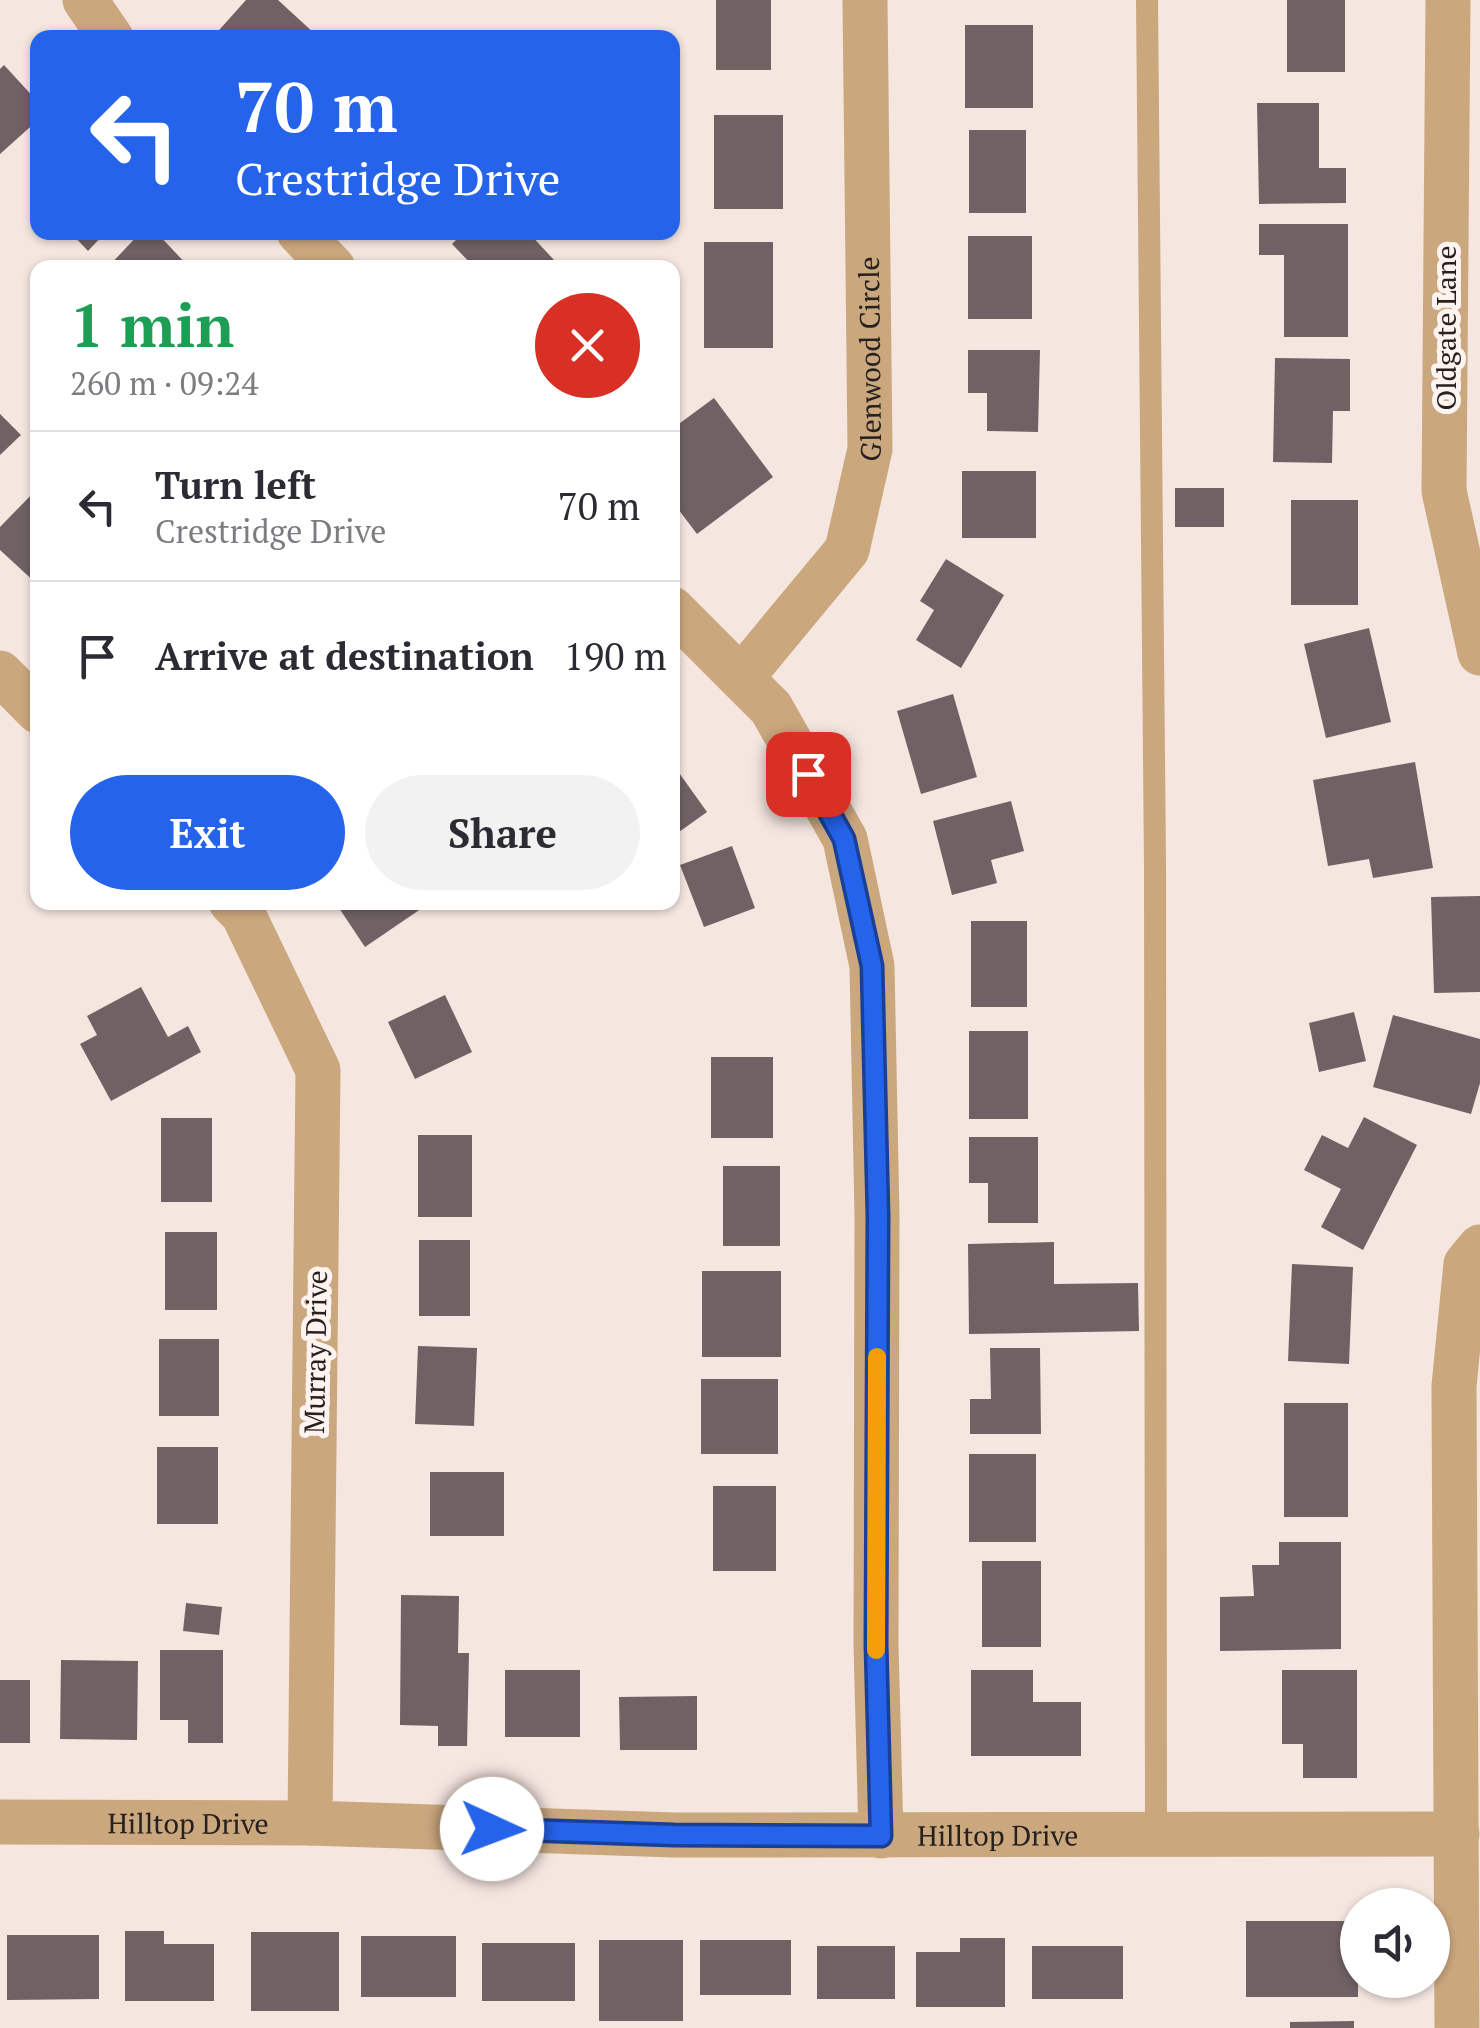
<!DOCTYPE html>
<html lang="en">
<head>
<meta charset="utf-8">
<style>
	body { margin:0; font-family:"PT Serif",serif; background:#f2f2f3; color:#2b2b33; height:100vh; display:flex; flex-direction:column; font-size:38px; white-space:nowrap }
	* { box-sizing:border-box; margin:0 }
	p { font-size:32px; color:#7c7c81 }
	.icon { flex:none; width:55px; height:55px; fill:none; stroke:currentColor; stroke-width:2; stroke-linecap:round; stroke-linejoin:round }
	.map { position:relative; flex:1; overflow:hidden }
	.sheet { position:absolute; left:30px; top:260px; width:650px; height:650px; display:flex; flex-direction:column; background:#fff; border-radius:20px; box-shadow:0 2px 8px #0004 }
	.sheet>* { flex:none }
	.hud { position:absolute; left:30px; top:30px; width:650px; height:210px; border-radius:20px; box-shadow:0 2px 8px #0004; background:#2563eb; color:#fff; overflow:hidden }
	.tools { position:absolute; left:1340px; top:1888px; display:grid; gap:20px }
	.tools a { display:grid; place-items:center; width:110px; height:110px; border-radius:50%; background:#fff; box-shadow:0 2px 8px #0004; font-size:50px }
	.pin { position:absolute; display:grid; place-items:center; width:85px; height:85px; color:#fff; margin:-42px; border-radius:20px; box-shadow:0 5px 15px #0006 }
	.me { position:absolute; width:110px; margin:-55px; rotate:92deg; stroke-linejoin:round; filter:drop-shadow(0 0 8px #0008) }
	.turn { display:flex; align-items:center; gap:35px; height:210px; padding:0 40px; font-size:45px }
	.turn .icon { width:130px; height:130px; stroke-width:2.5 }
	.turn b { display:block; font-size:70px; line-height:85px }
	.round { display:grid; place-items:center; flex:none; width:105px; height:105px; border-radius:52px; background:#f2f2f3 }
	.headline { display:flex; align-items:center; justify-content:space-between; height:170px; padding:0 40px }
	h1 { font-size:60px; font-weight:700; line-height:75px; color:#1e9e55 }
	.primary-button { display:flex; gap:20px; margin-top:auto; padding:20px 40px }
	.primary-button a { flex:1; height:115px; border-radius:60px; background:#2563eb; color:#fff; font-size:40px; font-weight:700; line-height:115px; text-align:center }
	.primary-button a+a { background:#f2f2f3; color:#2b2b33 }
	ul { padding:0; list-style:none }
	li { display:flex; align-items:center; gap:30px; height:150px; padding:0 40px; border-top:2px solid #e1e1e2 }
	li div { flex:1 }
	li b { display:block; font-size:38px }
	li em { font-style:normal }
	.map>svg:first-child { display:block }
	.building { fill:#706264 }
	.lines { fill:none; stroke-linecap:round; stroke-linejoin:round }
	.service { stroke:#cba77e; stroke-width:22 }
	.minor { stroke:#cba77e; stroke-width:45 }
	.route-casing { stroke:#184099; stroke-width:25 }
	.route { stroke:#2563eb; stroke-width:18 }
	.slow { stroke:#f59e0b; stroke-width:18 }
	.labels { text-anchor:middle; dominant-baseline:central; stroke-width:10; stroke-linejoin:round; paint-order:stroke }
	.street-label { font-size:28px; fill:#26211f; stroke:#fdf4f1 }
</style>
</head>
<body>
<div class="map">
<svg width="1480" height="2028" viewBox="0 0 1480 2028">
	<rect width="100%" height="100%" fill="#f5e6e0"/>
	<path class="building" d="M246,0H278L315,34L311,38H212Z
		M716,0H771V70H716Z
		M1287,0H1345V72H1287Z
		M965,25H1033V108H965Z
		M4,65L38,102V120L0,154V69Z
		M1257,103H1319V168H1346V203L1259,204Z
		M714,115H783V209H714Z
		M969,130H1026V213H969Z
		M1259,224H1348V337H1284V255H1259Z
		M70,232H106L88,251Z
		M141,232H156L190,268H107Z
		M464,232H528L554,260L546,268H475L452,244Z
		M968,236H1032V319H968Z
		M704,242H773V348H704Z
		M968,350H1040L1038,432L987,431V393H968Z
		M1275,358L1350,359V411H1333L1332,463L1273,462Z
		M714,398L773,477L697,534L672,501V429Z
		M0,414L21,435L0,455Z
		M962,471H1036V538H962Z
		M38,488V585L0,550V527Z
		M1175,488H1224V527H1175Z
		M1291,500H1358V605H1291Z
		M946,559L1004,595L961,668L916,640L934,610L920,601Z
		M1369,628L1391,722L1326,738L1304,644Z
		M953,694L977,777L921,794L897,711Z
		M1415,762L1433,868L1373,878L1369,859L1328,866L1313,780Z
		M672,763L707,812L672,837Z
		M1011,801L1024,851L991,860L997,883L952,895L933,821Z
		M732,846L755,908L704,927L680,865Z
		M1480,896V992L1434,993L1431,897Z
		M335,902H431L365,947Z
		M971,921H1027V1007H971Z
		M141,987L168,1037L188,1026L201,1052L111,1101L80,1044L97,1035L87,1016Z
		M445,995L472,1052L415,1079L388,1022Z
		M1354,1012L1366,1061L1319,1072L1309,1023Z
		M1393,1015L1480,1039V1083L1471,1114L1373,1087Z
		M969,1031H1028V1119H969Z
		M711,1057H773V1138H711Z
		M1364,1117L1417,1145L1363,1250L1321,1227L1341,1189L1304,1170L1322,1135L1348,1148Z
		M161,1118H212V1202H161Z
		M418,1135H472V1217H418Z
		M969,1137H1038V1223H988V1183H969Z
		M723,1166H780V1246H723Z
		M165,1232H217V1310H165Z
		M419,1240H470V1316H419Z
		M1054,1242V1284L1138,1283L1139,1331L969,1334L968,1244Z
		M1292,1264L1353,1267L1349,1364L1288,1361Z
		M702,1271H781V1357H702Z
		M159,1339H219V1416H159Z
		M418,1346L477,1348L474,1426L415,1424Z
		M990,1348H1040L1041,1434H970V1399H991Z
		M701,1379H778V1454H701Z
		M1284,1403H1348V1517H1284Z
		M157,1447H218V1524H157Z
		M969,1454H1036V1542H969Z
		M430,1472H504V1536H430Z
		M713,1486H776V1571H713Z
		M1279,1542H1341V1649L1220,1651V1597L1254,1596L1252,1565H1279Z
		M982,1561H1041V1647H982Z
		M401,1595L459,1596L458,1653H469L467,1746H438V1726L400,1725Z
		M186,1603L222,1607L219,1635L183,1631Z
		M160,1650H223V1743H188V1720H160Z
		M61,1660L138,1661L137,1740L60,1739Z
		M505,1670H580V1737H505Z
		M971,1670H1033V1702H1081V1756H971Z
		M1282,1670H1357V1778H1303V1744H1282Z
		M0,1680H30V1743H0Z
		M697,1696V1750H620L619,1697Z
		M1246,1921H1358V1997H1246Z
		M125,1931H164V1944H214V2001H125Z
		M251,1932H339V2011H251Z
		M7,1935H99V1999L7,2000Z
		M361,1936H456V1997H361Z
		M960,1938H1005V2007H916V1952H960Z
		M599,1940H683V2021H599Z
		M700,1940H791V1995H700Z
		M482,1943H575V2001H482Z
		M817,1946H895V1999H817Z
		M1032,1946H1123V1999H1032Z
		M1354,2021V2028H1290V2022Z"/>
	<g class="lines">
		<path class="service" d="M1147,0L1155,866L1156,1835"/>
		<g class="minor">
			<path d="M85,0L111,38"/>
			<path d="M1448,0L1444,491L1480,653"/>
			<path d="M299,232L333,268"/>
			<path d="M672,609L771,708L845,839L872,966L877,1216L876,1644L881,1836"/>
			<path d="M0,673L38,711"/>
			<path id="s1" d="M741,678L847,550L870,449L865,0"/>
			<path d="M231,902L243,914L318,1070L310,1823"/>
			<path id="s2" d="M0,1822L310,1823L675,1835L1457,1834"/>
			<path d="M1457,2028L1454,1386L1466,1264L1480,1247"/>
		</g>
	</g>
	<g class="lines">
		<g class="route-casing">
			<path id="route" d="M492,1829L674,1835L881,1836L876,1644L878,1216L872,966L844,839L808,774"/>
		</g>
		<use href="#route" class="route"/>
		<path class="slow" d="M876,1650L877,1357"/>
	</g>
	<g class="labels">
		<g class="street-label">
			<text transform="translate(1445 328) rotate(-90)">Oldgate Lane</text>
			<text stroke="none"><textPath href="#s1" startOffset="360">Glenwood Circle</textPath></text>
			<text transform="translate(315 1352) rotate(-89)">Murray Drive</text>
			<text stroke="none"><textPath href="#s2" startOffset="188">Hilltop Drive</textPath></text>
			<text stroke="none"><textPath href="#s2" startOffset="998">Hilltop Drive</textPath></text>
		</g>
	</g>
</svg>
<div class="tools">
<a><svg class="icon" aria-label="sound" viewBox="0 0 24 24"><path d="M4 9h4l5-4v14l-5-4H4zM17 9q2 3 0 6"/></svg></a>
</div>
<div class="pin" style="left:808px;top:774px;background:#d93025"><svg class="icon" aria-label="arrive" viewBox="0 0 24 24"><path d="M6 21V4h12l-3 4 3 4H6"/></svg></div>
<svg class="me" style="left:492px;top:1829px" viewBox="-20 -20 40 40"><circle r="19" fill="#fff"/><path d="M0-13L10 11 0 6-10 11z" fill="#2563eb"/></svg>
<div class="hud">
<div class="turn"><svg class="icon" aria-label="left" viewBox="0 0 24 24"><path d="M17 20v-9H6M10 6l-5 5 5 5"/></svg><div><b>70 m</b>Crestridge Drive</div></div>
</div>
<section class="sheet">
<div class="headline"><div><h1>1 min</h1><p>260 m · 09:24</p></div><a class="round" style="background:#d93025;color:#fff"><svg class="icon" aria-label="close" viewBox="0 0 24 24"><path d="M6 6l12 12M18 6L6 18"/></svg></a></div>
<ul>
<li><svg class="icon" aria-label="left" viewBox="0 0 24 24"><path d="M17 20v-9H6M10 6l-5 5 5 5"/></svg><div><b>Turn left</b><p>Crestridge Drive</p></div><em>70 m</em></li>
<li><svg class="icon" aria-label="arrive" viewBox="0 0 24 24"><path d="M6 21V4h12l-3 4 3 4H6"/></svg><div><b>Arrive at destination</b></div><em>190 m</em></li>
</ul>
<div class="primary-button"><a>Exit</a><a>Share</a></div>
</section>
</div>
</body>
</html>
